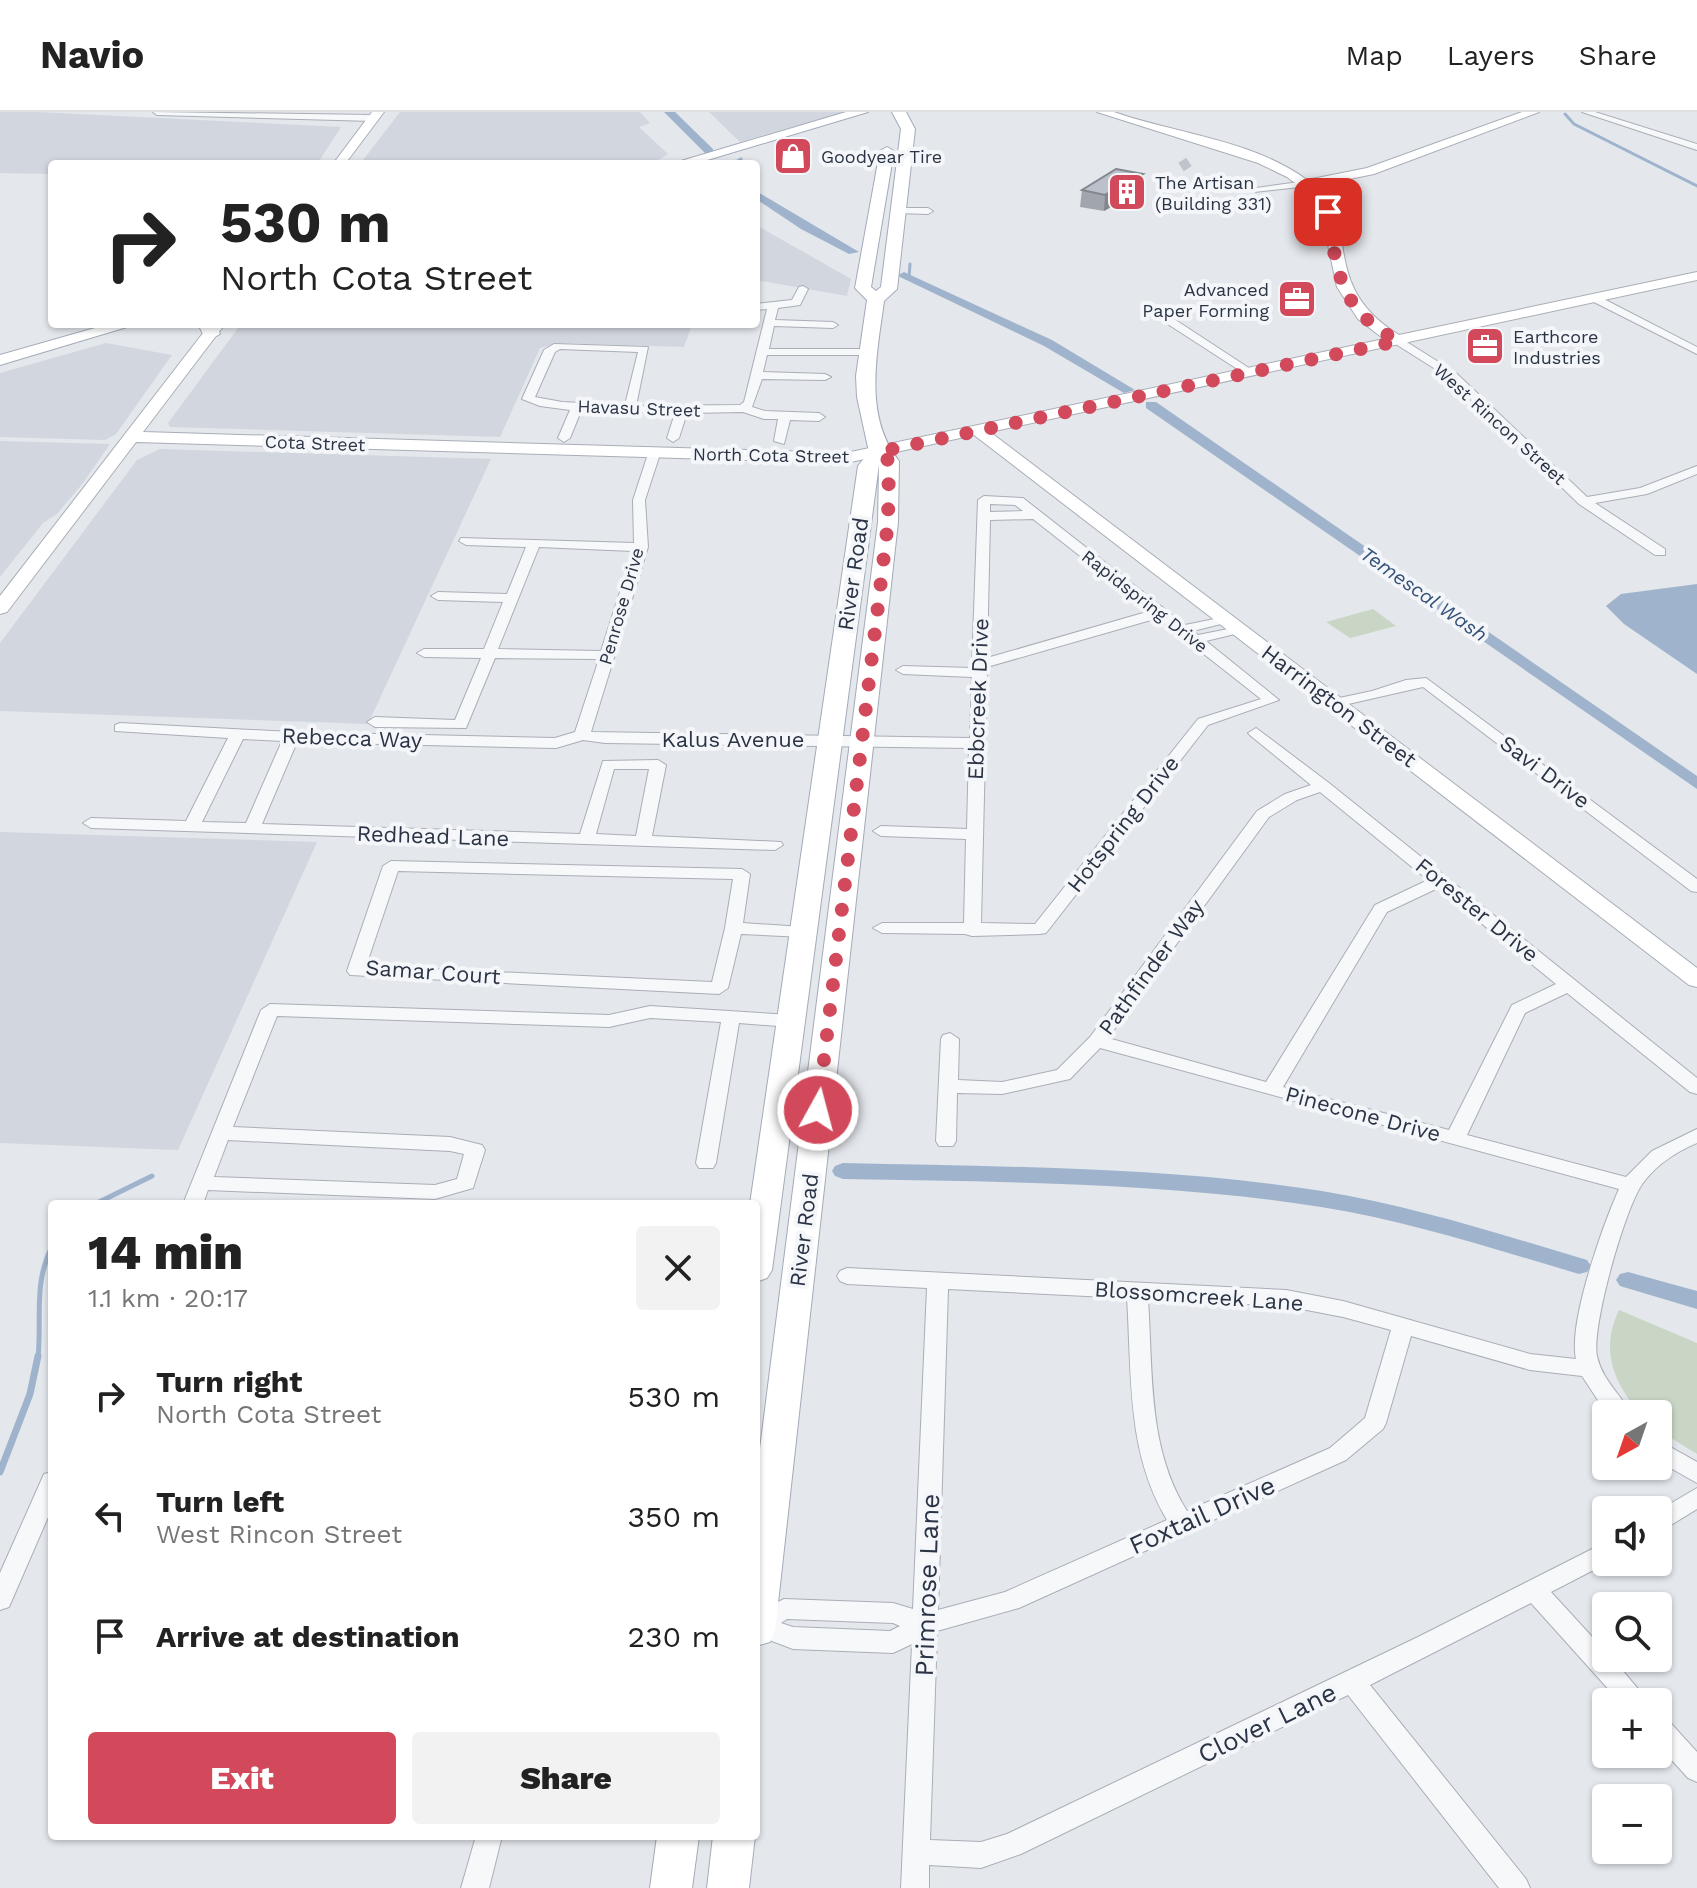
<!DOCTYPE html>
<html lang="en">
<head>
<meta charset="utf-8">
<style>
	body { margin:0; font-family:"Work Sans",sans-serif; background:#f2f2f2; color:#222; height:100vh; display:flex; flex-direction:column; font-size:30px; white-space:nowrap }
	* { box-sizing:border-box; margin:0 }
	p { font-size:26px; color:#767676 }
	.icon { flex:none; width:44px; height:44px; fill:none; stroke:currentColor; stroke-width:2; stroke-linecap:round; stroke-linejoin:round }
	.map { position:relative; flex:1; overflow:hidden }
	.panel { position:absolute; left:48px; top:1088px; width:712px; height:640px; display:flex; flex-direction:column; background:#fff; border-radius:8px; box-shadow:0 2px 6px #0004 }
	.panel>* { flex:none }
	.banner { position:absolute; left:48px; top:48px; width:712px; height:168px; border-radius:8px; box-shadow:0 2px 6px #0004; background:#fff; color:#222; overflow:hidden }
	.needle { width:52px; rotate:220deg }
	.buttons { position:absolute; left:1592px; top:1288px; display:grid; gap:16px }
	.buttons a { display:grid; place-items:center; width:80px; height:80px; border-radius:8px; background:#fff; box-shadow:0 2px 6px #0004; font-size:40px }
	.pin { position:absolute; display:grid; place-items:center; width:68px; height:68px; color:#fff; margin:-34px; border-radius:16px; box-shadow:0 4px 12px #0006 }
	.me { position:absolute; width:88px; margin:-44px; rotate:7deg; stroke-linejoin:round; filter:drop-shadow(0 0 6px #0008) }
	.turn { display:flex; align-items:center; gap:28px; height:168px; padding:0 40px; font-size:36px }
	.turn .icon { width:104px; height:104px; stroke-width:2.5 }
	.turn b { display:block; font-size:56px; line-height:68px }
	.round { display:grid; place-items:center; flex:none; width:84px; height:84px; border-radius:8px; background:#f2f2f2 }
	.summary { display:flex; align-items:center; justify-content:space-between; height:136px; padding:0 40px }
	h1 { font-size:48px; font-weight:800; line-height:60px }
	.action { display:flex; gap:16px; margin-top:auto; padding:16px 40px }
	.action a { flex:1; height:92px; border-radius:8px; background:#d1495b; color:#fff; font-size:32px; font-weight:800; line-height:92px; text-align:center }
	.action a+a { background:#f2f2f2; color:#222 }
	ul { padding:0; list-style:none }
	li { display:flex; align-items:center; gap:24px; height:120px; padding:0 40px }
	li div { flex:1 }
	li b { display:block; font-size:30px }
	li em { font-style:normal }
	header { display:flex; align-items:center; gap:48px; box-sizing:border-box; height:112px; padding:0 40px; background:#fff; border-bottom:2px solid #e0e0e0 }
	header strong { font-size:38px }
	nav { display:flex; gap:44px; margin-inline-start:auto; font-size:28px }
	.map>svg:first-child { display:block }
	.built { fill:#d2d6de }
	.green { fill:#c9d6c5 }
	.water { fill:#9fb4cc }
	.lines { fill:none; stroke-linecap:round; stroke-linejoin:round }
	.stream-far2 { stroke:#9fb4cc; stroke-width:3 }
	.stream-far1 { stroke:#9fb4cc; stroke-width:5 }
	.stream { stroke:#9fb4cc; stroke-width:7 }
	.canal { fill:#9fb4cc; fill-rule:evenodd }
	.street-tunnel { stroke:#bfc3cb; stroke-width:10; stroke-dasharray:10 5; stroke-linecap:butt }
	.street-casing { stroke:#a9aeb7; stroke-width:2 }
	.secondary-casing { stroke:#a9aeb7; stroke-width:2 }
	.primary-casing { stroke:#a3abb8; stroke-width:2 }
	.street { fill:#f7f8fa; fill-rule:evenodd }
	.secondary { fill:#fff; fill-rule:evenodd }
	.primary { fill:#fff; fill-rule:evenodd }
	.wall { fill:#a1a5ae }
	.shaded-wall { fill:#83868d }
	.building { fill:#bbc0ca; stroke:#83868d; stroke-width:2 }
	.route { stroke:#d1495b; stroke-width:14; stroke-dasharray:0 25.2 }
	.labels { text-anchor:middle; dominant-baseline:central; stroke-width:8; stroke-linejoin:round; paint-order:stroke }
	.far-poi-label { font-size:18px; fill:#2b3445; stroke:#f4f6f9; text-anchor:start }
	.far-street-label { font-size:18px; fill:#2b3445; stroke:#f4f6f9 }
	.far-water-label { font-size:20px; font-style:italic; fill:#34527a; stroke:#f4f6f9 }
	.street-label { font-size:22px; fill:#2b3445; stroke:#f4f6f9 }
	.near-street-label { font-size:26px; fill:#2b3445; stroke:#f4f6f9 }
</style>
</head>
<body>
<header>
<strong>Navio</strong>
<nav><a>Map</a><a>Layers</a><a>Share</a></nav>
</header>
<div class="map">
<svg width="1697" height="1776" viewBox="0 0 1697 1776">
	<rect width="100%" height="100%" fill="#e4e7ec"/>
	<path class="built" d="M0,0H36L341,15L317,52H52V62L0,61Z
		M400,0H640L650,11L639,15L668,42L652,52H360Z
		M709,0H844L740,30Z
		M756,113L851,167L847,184L756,168Z
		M241,212H692L684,235L561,231L540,236L500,325L170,315L168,311Z
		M106,231L172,243L116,322L105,328L0,325V261Z
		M0,329L110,332L83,371L57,402L43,411L0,465Z
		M160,337L491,347L368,612L0,599V531L137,348Z
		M0,720L317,730L178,1038L0,1031Z"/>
	<path class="green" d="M1373,497L1396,514L1350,526L1326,510Z
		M1619,1198L1697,1231V1342L1658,1318V1302H1640C1613,1269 1600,1238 1619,1198Z"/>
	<path class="water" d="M1697,472V562L1624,512L1606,494L1621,482Z"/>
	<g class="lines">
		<path class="stream-far2" d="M1565,2L1574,12L1697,74
			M732,52L741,47
			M909,166L910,152"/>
		<path class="stream-far1" d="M95,1092L152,1064
			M38,1246C42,1207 33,1171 52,1135"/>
		<path class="stream" d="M0,1360L30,1282L38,1244"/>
		<path class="canal" d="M664,0H675L713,37V41H705Z
			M756,79L859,140L849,142L801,117L756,87Z
			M904,160L1052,228L1135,278L1124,281L1044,234L900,165L898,163Z
			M1146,290H1156L1697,664V677L1146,296Z
			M843,1051C1003,1055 1164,1054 1322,1079C1413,1094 1500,1122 1587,1148L1591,1154L1587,1160L1579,1162C1494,1137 1409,1109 1321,1095C1163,1070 1002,1070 843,1067L835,1064L832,1059L835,1054Z
			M1628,1160L1697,1179V1197L1620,1174L1616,1168L1620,1162Z"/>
		<path class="street-tunnel" d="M1181,55L1189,50"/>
		<g class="street-casing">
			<path id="street" d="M153,0L374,3L378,6L374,9L157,3Z
				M1582,0H1595L1697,32V38Z
				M1306,69L1309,70V74L1254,80L1249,77Z
				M899,96H928L933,99L928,102L896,101L894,99Z
				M803,174L808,177L800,193L778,196L775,208L833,210L838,213L833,216L774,214L769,237H869L875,240L869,243H767L763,260L825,262L831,265L825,268L762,267L752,295L765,299L819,301L825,305L819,309L790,308L784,332L774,329L778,307H764L743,300L687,301L679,326L673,330L667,326L675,301L581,299L570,326L564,330L558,326L570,298L540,294L522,287L544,238L554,232L648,235L636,294L740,293L744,290L767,197L756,198V192L792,188L799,175ZM560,237L638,240L625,293L562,290L535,285L555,240Z
				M1588,183H1596L1697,235V242L1588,187Z
				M1163,205H1171L1255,260L1245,262L1163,209Z
				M1394,227H1402L1456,261L1587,385L1640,376L1697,354V362L1647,382L1595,391L1665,437V443H1655L1579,392L1448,265L1394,231Z
				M654,338L660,342L645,388L648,435L591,620L970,626L972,565L903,562L896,558L903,554L972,556L978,388L984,384L1023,386L1185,513L1229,504V510L1193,519L1198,523L1243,514V520L1206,529L1279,588L1208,613L1046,821L1040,822L972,824L965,822L882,821L873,816L882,811H964L966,727L881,724L873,719L881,714L967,717L969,636L605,631L583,628L556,636L297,630L262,712L580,722L603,649L658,648L666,653L652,724L781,730L783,733L775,738L91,716L83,711L91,706L186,709L228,626L115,619V613L120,611L291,620L555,626L575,620L599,547L495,546L466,616L375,615L367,610L375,605L455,608L481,546L424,545L417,541L424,537H484L503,490L438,488L431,484L438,480L507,482L526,435L466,433L459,429L461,426L634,431L633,388L648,342ZM990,392L1015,393L1023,399L990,400ZM1033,407L1150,499L987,546L990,408ZM539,435L633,439L601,539L498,537ZM1158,506L1261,587L1198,607L1035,812L981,811L987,555ZM243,627L282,629L246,711L202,710ZM614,657H649L636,724L596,722Z
				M1426,566L1697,767V780L1691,779L1423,575L1335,595L1328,591L1330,588L1372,579L1406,568Z
				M1256,616L1329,671L1697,966V982L1690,980L1567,881L1525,901L1467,1023L1626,1065L1652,1039L1697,1017V1031C1676,1040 1656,1053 1643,1071C1625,1095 1591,1216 1597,1244C1602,1268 1620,1281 1631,1302H1607L1582,1264L1530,1258L1411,1224L1386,1311L1383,1317L1346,1348L1019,1496L937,1519L930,1728L981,1730L1007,1722L1418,1525L1606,1430V1450H1609L1551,1480L1606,1540V1546H1612L1649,1590H1620L1531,1491L1370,1573L1526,1767L1530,1776H1499L1348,1583L1021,1742L981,1756L929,1753V1776H901L912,1532L893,1541L793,1537L756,1523V1501L784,1487L893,1491L913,1497L927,1176L847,1172L840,1169L837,1164L840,1159L847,1156L1286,1178L1343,1189L1530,1242L1576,1247C1568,1210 1603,1113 1619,1077L1100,936L1070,967L1002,982L957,981L956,1029L953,1034H939L936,1029L941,927L943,923L950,921L959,927L958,968L1002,970L1057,958L1090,925L1257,699L1285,682L1311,673L1251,624L1248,621ZM1320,680L1428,768L1375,793L1266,970L1108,926L1269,705L1297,688ZM1438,776L1556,872L1512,893L1449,1018L1283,975L1387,800ZM948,1177L1127,1186C1132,1262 1126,1340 1167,1408L1005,1480L938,1498ZM1148,1187L1286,1194L1343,1205L1391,1218L1365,1306L1330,1336L1187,1399C1147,1336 1153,1258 1148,1187ZM787,1507L893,1511L900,1514L890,1519L793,1515L781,1511Z
				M391,749L742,757L750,762L743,811L803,815L812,820L803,825L741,822L728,876L719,882L350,863L347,859L383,754ZM398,759L733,767L725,816L712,870L366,854Z
				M270,892L609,903L650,894L791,903L800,909L791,915L739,911L716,1051L713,1056H699L696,1051L721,910L650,906L609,915L277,904L233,1015L450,1025L482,1033L485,1038L473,1076L435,1087L208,1078L203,1092H183L261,898ZM228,1028L450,1039L464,1042L457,1067L435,1073L214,1065Z
				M1658,1328L1697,1350V1371L1658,1349Z
				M52,1360V1396L9,1495L0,1498V1461L44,1362Z
				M1697,1376V1397L1658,1421V1399Z
				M1658,1604L1667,1607L1697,1640V1670L1688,1666L1658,1633Z
				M476,1724H502L489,1776H461Z"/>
		</g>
		<g class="secondary-casing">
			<path id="secondary" d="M372,0H384L345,52H333Z
				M1097,0H1114C1177,22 1253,28 1307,68L1367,56L1522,0H1539L1374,62L1315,74C1362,115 1318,173 1399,223L1697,160V168L990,320L1697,856V875L1689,873L974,323L846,351L136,330L7,500L0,502V484L210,212H225L143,320L846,341L1384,227L1358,207L1337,175L1321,100L1310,82L1287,65L1258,51Z"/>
		</g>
		<g class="primary-casing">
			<path id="primary" d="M846,0H868L694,52H671Z
				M892,0H906L915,17L897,177L884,189C877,242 863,304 899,349L898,410L775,1518L770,1530L756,1534V1368L878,410L879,352L772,1158L767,1166L756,1170V1092H750L858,354L869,340L857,285L856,264L867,188L855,176L880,39L887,35L894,39L871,175L876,179L881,175L901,17Z
				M109,212H137L0,253V243Z
				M198,212H216L220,222L211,227L205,226Z
				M657,1724H699L692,1776H650Z
				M713,1724H755L749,1776H707Z"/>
		</g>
		<use href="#street" class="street"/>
		<use href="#secondary" class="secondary"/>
		<use href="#primary" class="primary"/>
	</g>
	<path class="wall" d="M1143,62L1141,78L1104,99L1080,95L1082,78Z"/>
	<path class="shaded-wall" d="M1143,62L1141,78L1104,99L1105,83Z"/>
	<path class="building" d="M1116,57L1143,62L1105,83L1082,78Z"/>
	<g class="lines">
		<path class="route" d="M818,998L888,410L889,349L879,340L1398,229C1339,197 1337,161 1328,100"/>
	</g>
	<defs>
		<g id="shop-square" transform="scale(2)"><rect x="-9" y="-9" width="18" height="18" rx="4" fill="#d1495b" stroke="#f4f6f9"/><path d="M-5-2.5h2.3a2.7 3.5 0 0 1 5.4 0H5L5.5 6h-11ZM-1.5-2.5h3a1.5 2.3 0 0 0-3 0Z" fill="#fff"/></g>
		<g id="building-square" transform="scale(2)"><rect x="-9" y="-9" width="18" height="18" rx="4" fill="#d1495b" stroke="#f4f6f9"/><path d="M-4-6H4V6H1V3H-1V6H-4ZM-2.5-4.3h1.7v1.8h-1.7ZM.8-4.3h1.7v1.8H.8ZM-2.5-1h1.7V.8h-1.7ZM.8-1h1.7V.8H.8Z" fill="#fff"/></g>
		<g id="office-square" transform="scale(2)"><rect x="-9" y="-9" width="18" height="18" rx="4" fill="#d1495b" stroke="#f4f6f9"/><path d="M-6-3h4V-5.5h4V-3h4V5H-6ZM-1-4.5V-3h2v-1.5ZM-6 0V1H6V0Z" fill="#fff"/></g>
	</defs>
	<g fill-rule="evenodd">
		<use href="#shop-square" x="793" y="44"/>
		<use href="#building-square" x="1127" y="80"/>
		<use href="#office-square" x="1297" y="187"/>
		<use href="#office-square" x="1485" y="234"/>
	</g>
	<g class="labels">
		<g class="far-poi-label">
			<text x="821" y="44">Goodyear Tire</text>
			<text x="1155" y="70">The Artisan<tspan x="1155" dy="21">(Building 331)</tspan></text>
			<text x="1269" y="177" text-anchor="end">Advanced<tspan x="1269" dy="21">Paper Forming</tspan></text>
			<text x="1513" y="224">Earthcore<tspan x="1513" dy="21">Industries</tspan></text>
		</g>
		<g class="far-street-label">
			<text transform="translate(639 296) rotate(2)">Havasu Street</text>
			<text transform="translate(1500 312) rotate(42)">West Rincon Street</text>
			<text transform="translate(315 331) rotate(2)">Cota Street</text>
			<text transform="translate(771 343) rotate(1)">North Cota Street</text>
			<text transform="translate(1145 489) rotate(38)">Rapidspring Drive</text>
			<text transform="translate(621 494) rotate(-74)">Penrose Drive</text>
		</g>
		<g class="far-water-label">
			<text transform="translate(1424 482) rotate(35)">Temescal Wash</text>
		</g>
		<g class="street-label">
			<text transform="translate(853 462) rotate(-82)">River Road</text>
			<text transform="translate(978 587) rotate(-88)">Ebbcreek Drive</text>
			<text transform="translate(1339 594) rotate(37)">Harrington Street</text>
			<text transform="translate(352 626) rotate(2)">Rebecca Way</text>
			<text x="733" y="627">Kalus Avenue</text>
			<text transform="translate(1545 660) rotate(37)">Savi Drive</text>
			<text transform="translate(1123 712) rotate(-52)">Hotspring Drive</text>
			<text transform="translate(433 724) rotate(2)">Redhead Lane</text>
			<text transform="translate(1477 798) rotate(39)">Forester Drive</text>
			<text transform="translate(1151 855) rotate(-54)">Pathfinder Way</text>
			<text transform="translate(433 860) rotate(4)">Samar Court</text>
			<text transform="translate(1363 1002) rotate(15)">Pinecone Drive</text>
			<text transform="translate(804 1118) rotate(-83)">River Road</text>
			<text transform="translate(1199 1184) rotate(4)">Blossomcreek Lane</text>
		</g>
		<g class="near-street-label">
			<text transform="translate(1202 1403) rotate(-24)">Foxtail Drive</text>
			<text transform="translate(927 1473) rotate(-88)">Primrose Lane</text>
			<text transform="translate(1267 1611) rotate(-26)">Clover Lane</text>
		</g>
	</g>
</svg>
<div class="buttons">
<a><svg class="needle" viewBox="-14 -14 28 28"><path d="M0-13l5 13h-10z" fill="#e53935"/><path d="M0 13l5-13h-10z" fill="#767676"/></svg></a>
<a><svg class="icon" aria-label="sound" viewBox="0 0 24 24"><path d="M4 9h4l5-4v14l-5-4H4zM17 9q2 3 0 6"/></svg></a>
<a><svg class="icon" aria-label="search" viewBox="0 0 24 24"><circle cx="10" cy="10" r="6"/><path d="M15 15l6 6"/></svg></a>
<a>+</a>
<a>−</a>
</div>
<div class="pin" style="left:1328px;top:100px;background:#d93025"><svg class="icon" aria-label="arrive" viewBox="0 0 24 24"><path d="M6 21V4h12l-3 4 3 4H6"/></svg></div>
<svg class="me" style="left:818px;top:998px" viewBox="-20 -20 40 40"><circle r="17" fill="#d1495b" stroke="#fff" stroke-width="3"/><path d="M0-11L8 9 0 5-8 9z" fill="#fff"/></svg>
<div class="banner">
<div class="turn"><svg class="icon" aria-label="right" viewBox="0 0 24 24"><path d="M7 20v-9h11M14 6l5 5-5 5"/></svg><div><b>530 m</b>North Cota Street</div></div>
</div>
<section class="panel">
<div class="summary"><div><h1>14 min</h1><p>1.1 km · 20:17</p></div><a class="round"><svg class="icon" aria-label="close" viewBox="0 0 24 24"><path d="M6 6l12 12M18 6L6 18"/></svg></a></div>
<ul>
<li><svg class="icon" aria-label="right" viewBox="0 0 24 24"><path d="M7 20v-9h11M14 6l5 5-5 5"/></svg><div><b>Turn right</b><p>North Cota Street</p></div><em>530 m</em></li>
<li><svg class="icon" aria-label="left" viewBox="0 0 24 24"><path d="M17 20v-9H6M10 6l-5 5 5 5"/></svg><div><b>Turn left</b><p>West Rincon Street</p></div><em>350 m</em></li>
<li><svg class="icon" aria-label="arrive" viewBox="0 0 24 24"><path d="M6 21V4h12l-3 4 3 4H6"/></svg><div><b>Arrive at destination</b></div><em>230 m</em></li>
</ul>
<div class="action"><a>Exit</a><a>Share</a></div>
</section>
</div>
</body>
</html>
